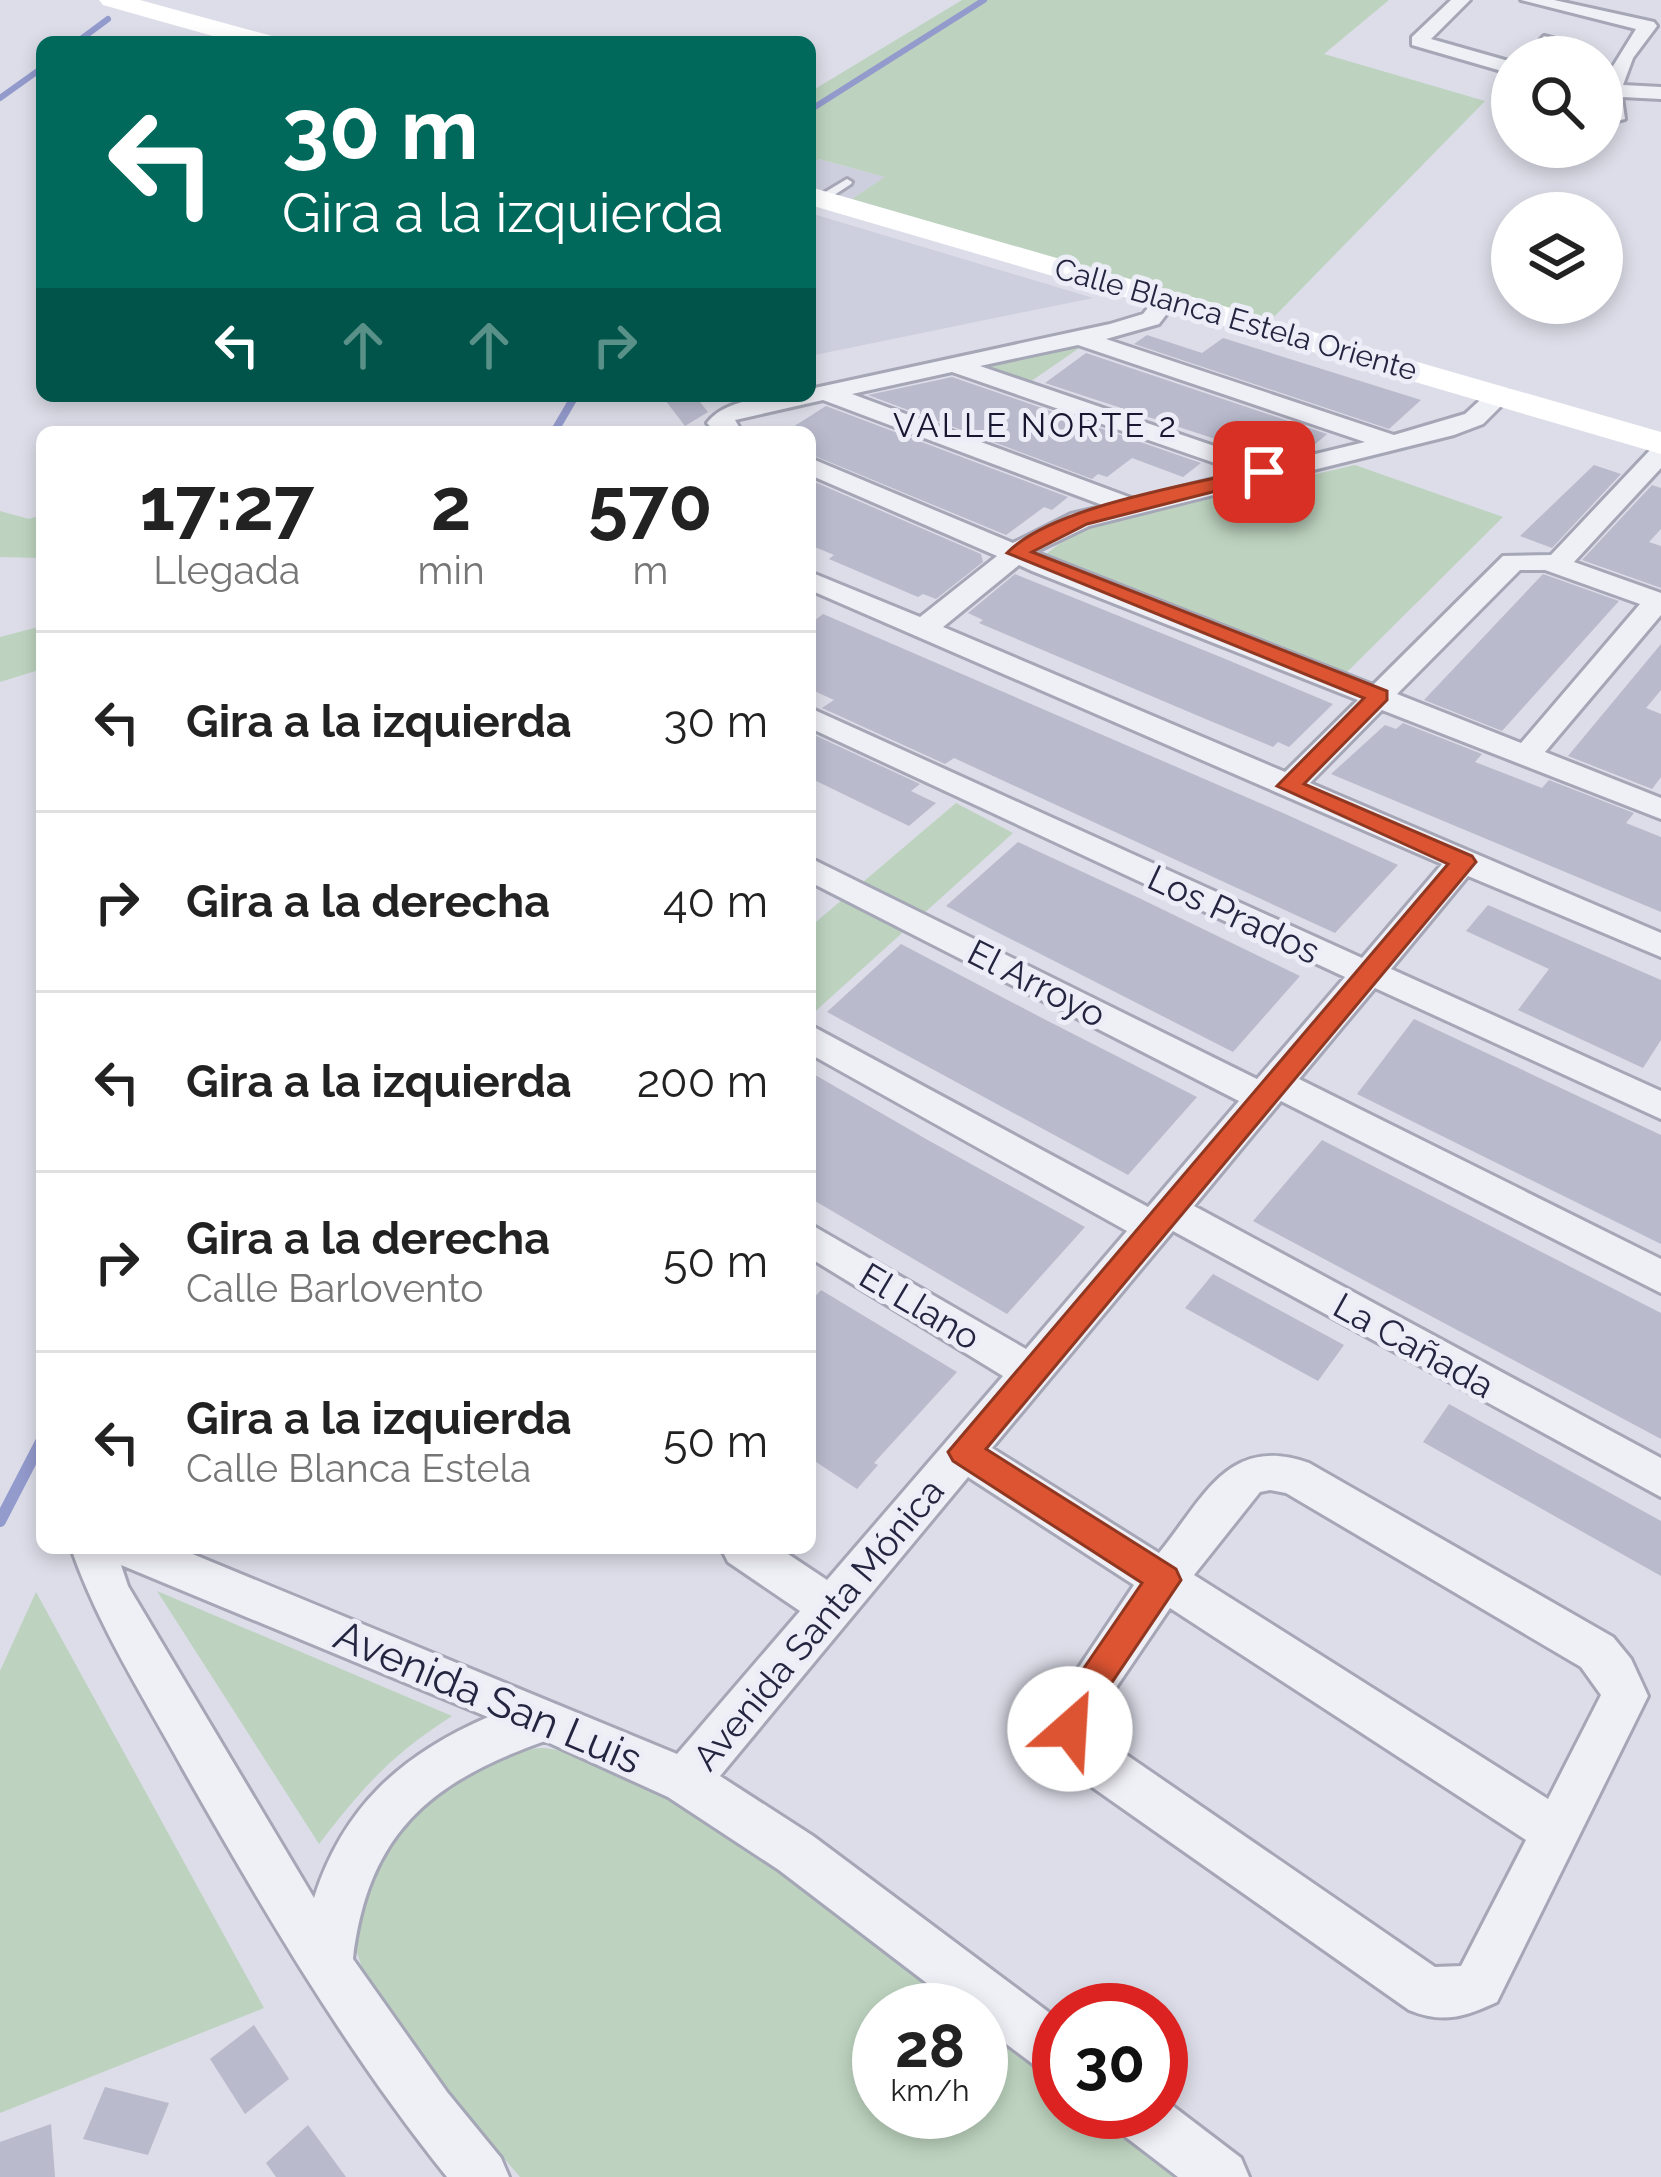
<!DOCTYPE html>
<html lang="es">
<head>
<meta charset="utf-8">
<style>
	body { margin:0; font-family:Raleway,sans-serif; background:#f2f2f2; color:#222; height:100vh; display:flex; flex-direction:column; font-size:45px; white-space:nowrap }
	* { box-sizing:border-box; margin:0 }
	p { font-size:39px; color:#767676 }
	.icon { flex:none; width:66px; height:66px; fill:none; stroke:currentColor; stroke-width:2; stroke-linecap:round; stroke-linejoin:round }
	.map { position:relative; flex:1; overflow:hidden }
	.panel { position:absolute; left:36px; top:426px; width:780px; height:1128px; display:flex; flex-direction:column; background:#fff; border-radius:18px; box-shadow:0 6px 18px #0003 }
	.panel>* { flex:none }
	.top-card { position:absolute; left:36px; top:36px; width:780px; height:366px; border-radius:18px; box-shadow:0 6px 18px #0003; background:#00695c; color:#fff; overflow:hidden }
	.tools { position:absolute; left:1491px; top:36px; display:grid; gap:24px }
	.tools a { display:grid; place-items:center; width:132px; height:132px; border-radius:50%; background:#fff; box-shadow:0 6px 18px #0003; font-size:60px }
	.speed { position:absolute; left:852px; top:1983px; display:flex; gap:24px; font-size:60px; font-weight:700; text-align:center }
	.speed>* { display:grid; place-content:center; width:156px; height:156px; border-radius:50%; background:#fff; box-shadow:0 6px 18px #0003; line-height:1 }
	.speed small { font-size:30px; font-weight:400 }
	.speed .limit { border:18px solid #d22; background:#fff; color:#111 }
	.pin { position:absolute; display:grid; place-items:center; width:102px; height:102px; color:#fff; margin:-51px; border-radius:24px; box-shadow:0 6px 18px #0006 }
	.me { position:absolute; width:132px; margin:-66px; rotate:26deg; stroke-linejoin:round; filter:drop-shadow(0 0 9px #0008) }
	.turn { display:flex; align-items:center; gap:42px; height:252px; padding:0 48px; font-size:54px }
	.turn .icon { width:156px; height:156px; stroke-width:2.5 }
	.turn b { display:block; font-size:84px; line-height:102px }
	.lanes { display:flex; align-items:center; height:114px; padding:0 48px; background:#0003; justify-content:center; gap:60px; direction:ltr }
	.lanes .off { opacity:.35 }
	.eta { display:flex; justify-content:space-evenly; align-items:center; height:204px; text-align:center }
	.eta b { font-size:72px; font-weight:700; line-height:84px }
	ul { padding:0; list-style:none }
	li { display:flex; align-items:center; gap:36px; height:180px; padding:0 48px; border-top:3px solid #e0e0e0 }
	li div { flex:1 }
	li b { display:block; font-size:45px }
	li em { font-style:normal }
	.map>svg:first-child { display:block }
	.built { fill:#cecfde }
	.green { fill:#bdd3bf }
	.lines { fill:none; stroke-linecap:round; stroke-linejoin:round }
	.stream-far2 { stroke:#939bcd; stroke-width:6 }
	.stream-far1 { stroke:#939bcd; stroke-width:8 }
	.stream { stroke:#939bcd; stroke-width:12 }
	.building { fill:#b9bacc }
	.lane-casing { stroke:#a5a6b6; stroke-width:6 }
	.street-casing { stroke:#a5a6b6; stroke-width:6 }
	.lane { fill:#efeff6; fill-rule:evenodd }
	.street { fill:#efeff6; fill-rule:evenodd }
	.secondary { fill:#fff; fill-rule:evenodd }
	.route { fill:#dc5432; stroke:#8f3720; stroke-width:3 }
	.labels { text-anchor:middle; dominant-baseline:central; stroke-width:10; stroke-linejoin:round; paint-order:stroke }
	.far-street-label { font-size:30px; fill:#242540; stroke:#ecedf6 }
	.far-neighbourhood-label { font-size:33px; letter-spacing:3px; fill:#171731; stroke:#ecedf6 }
	.street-label { font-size:36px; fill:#242540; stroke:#ecedf6 }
	.near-street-label { font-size:42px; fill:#242540; stroke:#ecedf6 }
</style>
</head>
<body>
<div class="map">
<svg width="1661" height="2177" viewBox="0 0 1661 2177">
	<rect width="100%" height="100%" fill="#dcdde8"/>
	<path class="built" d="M818,159L886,177L852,199L810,188V164Z
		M810,213L1093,298L810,356Z"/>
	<path class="green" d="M962,0H1389L1324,54L1485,101L1270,321L852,199L885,177L819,159L810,164V92Z
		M1085,344L1030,382L980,366Z
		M1355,465L1503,517L1345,674L1045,555L1077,530Z
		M0,511L29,519L42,515V558L0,557Z
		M42,626V669L0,682V637Z
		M956,803L1013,833L810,1016V927Z
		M157,1591L452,1716C390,1756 364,1786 319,1844Z
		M36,1592L264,2008L0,2113V1671Z
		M543,1748C673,1762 860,1930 965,2010H879V2112H981V2022L1059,2083V2112H1096L1180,2177H520L439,2082L399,2025L363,1971L351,1934L358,1893L416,1799L514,1750Z"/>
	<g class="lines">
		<path class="stream-far2" d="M77,42L108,19
			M0,98L42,68
			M810,110L984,0"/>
		<path class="stream-far1" d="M554,432L575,396"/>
		<path class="stream" d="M0,1521L42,1440"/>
	</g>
	<path class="building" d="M1147,335L1202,353L1223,338L1421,400L1389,429L1134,344Z
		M1086,353L1327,434L1313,446L1289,437L1267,456L1045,383Z
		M952,377L1201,463L1183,477L1132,458L1107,477L1098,474L1092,479L868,395Z
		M662,396H695L708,412L685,426Z
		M826,406L1068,497L1052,510L1044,507L1006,535L810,454V432H785Z
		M1594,465L1621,474L1552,548L1520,536Z
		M810,480L981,554L983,562L936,599L923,594L918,597L829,559L834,555L810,545Z
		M1652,485L1661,488V529L1649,542L1661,546V588L1582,560Z
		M1015,574L1223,658L1333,704L1289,747L1278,742L1273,747L1208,720L979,623L983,620L968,613Z
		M1543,574L1619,601L1502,731L1424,700Z
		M823,614L1283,813L1398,865L1335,933L954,758L945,764L822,708L834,700L810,689V624Z
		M1661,644V690L1646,708L1661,714V777L1652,789L1568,756Z
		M1403,723L1482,754L1475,762L1542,788L1549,780L1634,813L1626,823L1661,837V912L1331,774L1385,725L1396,729Z
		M810,733L920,784L911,791L936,803L909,826L810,778Z
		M1018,842L1139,898L1300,976L1233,1052L946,906Z
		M1488,905L1661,980V1040L1643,1068L1518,1010L1549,969L1466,931Z
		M901,944L1042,1018L1197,1097L1128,1175L827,1012Z
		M1414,1019L1661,1135V1244L1357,1094Z
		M810,1072L926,1139L1085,1227L1007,1314L810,1198Z
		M1322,1140L1661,1313V1439L1253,1221Z
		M1213,1274L1344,1345L1318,1381L1185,1308Z
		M821,1290L957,1372L874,1463L878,1465L857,1489L810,1458V1302Z
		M1449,1404L1661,1521V1576L1423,1442Z
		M254,2025L289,2079L245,2114L210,2059Z
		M105,2087L169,2103L148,2155L83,2139Z
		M51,2124L55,2177H0V2142Z
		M308,2125L346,2177H276L266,2163Z"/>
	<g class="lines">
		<g class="lane-casing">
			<path id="lane" d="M847,179L852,182L851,184L825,201H817V197Z"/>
		</g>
		<g class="street-casing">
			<path id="street" d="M1451,0H1470L1431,39L1512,62V74L1412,45V37Z
				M1521,0H1554L1654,22L1657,26L1633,58L1623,85L1661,87V99L1622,97L1625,119L1608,123L1602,84L1636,29Z
				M1544,36L1559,40L1544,57H1524Z
				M1167,292L1178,299L1159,324L1106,339L1394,435L1465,414L1490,391H1508L1511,396L1483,424L1454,435L1089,526L1035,552L1373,685L1503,556L1551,555L1652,448L1661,445V468L1574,562L1661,593V615L1545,752L1661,798V819L1382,710L1310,783L1661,933V957L1468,876L1391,969L1661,1091V1119L1375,988L1299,1079L1661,1259V1293L1281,1101L1194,1206L1661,1458V1497L1173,1231L992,1448L1159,1553C1204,1498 1228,1434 1309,1463L1613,1637L1631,1659L1648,1696L1497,2002C1465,2017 1443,2024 1409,2010L1065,1768L1047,1729L1051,1709L1134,1585L968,1477L720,1776L813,1836L1059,2020V2078L1041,2070L981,2025V2010H962L779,1870L668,1797L545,1741C429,1782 368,1834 353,1959L447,2092L501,2158L509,2177H447C345,2050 263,1910 183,1769C143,1696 98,1626 71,1548H178L677,1754L800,1611L728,1562L721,1548H779L827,1580L1003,1376L810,1258V1224L1026,1349L1127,1231L810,1054V1025L1148,1207L1239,1101L810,882V858L1257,1079L1345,977L810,728V708L1362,958L1442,864L810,590V572L920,617L997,556L810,475V458L1013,543L1071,514L1105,506L823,400L735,420L742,432H715L707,423C727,396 778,396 810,396V389L1110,324L1143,314L1159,294ZM1078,345L1365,442L1270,465L980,366ZM952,372L1241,472L1134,499L852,394ZM1019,565L1032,571L1358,700L1285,772L943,627ZM1520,570H1545L1640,604L1521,743L1397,694ZM1270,1490L1286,1493L1581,1667L1601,1695L1548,1799L1194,1575L1260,1492ZM121,1565L488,1717C401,1755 343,1807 314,1898L128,1586ZM1170,1608L1526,1840L1461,1966L1435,1967L1099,1736L1096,1717Z
				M1161,2097L1241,2158L1249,2177H1178L1118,2131L1110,2112H1161Z"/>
		</g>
		<use href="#lane" class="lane"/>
		<use href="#street" class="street"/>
		<path class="secondary" d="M99,0H140L272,36L276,42H234L103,5Z
			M810,187L1661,432V454L810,205Z"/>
	</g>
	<path class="route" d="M1264,467L1271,468V477L1087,524L1032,552L1387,691V700L1304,784L1472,856L1476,862L986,1449L1176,1569L1181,1580L1090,1715L1083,1741L1070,1746L1058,1741L1053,1729L1056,1709L1142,1583L953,1461L948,1452L1448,864L1277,786L1364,698L1007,553C1053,505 1197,484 1264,467Z"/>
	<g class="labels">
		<g class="far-street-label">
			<text transform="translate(1236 319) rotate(16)">Calle Blanca Estela Oriente</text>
		</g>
		<g class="far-neighbourhood-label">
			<text x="1036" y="425">VALLE NORTE 2</text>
		</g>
		<g class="street-label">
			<text transform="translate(1234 914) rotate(25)">Los Prados</text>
			<text transform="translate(1037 983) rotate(27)">El Arroyo</text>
			<text transform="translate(920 1306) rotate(31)">El Llano</text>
			<text transform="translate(1414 1345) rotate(29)">La Cañada</text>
			<text transform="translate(818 1624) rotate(-50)">Avenida Santa Mónica</text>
		</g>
		<g class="near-street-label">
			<text transform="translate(488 1697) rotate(23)">Avenida San Luis</text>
		</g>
	</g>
</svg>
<div class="tools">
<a><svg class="icon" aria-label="search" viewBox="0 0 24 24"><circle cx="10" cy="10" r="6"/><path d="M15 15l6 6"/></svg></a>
<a><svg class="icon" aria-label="layers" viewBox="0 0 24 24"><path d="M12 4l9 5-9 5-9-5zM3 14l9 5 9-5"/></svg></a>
</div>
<div class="speed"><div>28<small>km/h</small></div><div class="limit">30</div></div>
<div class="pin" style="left:1264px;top:472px;background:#d93025"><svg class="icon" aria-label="arrive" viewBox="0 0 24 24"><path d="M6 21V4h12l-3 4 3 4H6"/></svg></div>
<svg class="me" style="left:1070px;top:1729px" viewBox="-20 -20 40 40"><circle r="19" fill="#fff"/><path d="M0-13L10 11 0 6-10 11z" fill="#dc5432"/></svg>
<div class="top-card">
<div class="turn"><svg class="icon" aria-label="left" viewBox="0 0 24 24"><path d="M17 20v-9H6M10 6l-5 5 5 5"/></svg><div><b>30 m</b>Gira a la izquierda</div></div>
<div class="lanes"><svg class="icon" aria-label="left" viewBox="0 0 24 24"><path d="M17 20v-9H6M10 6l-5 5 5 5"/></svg><svg class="icon off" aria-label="ahead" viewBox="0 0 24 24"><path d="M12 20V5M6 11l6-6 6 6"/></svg><svg class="icon off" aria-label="ahead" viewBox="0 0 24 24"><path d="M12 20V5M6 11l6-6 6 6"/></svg><svg class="icon off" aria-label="right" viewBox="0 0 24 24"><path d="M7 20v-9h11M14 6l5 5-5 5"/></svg></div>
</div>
<section class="panel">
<div class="eta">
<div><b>17:27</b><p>Llegada</p></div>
<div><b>2</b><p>min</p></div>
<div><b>570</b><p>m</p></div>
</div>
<ul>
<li><svg class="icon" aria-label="left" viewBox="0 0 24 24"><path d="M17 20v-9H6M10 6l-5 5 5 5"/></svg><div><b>Gira a la izquierda</b></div><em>30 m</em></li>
<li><svg class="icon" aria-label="right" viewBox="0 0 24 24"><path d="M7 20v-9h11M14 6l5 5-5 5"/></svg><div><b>Gira a la derecha</b></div><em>40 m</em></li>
<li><svg class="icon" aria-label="left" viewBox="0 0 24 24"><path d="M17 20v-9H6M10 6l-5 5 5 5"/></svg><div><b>Gira a la izquierda</b></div><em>200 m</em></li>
<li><svg class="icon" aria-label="right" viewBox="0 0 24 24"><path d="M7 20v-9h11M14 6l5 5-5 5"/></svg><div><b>Gira a la derecha</b><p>Calle Barlovento</p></div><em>50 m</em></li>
<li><svg class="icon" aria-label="left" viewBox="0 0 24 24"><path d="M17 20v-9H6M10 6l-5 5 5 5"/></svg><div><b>Gira a la izquierda</b><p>Calle Blanca Estela</p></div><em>50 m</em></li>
</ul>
</section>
</div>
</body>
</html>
